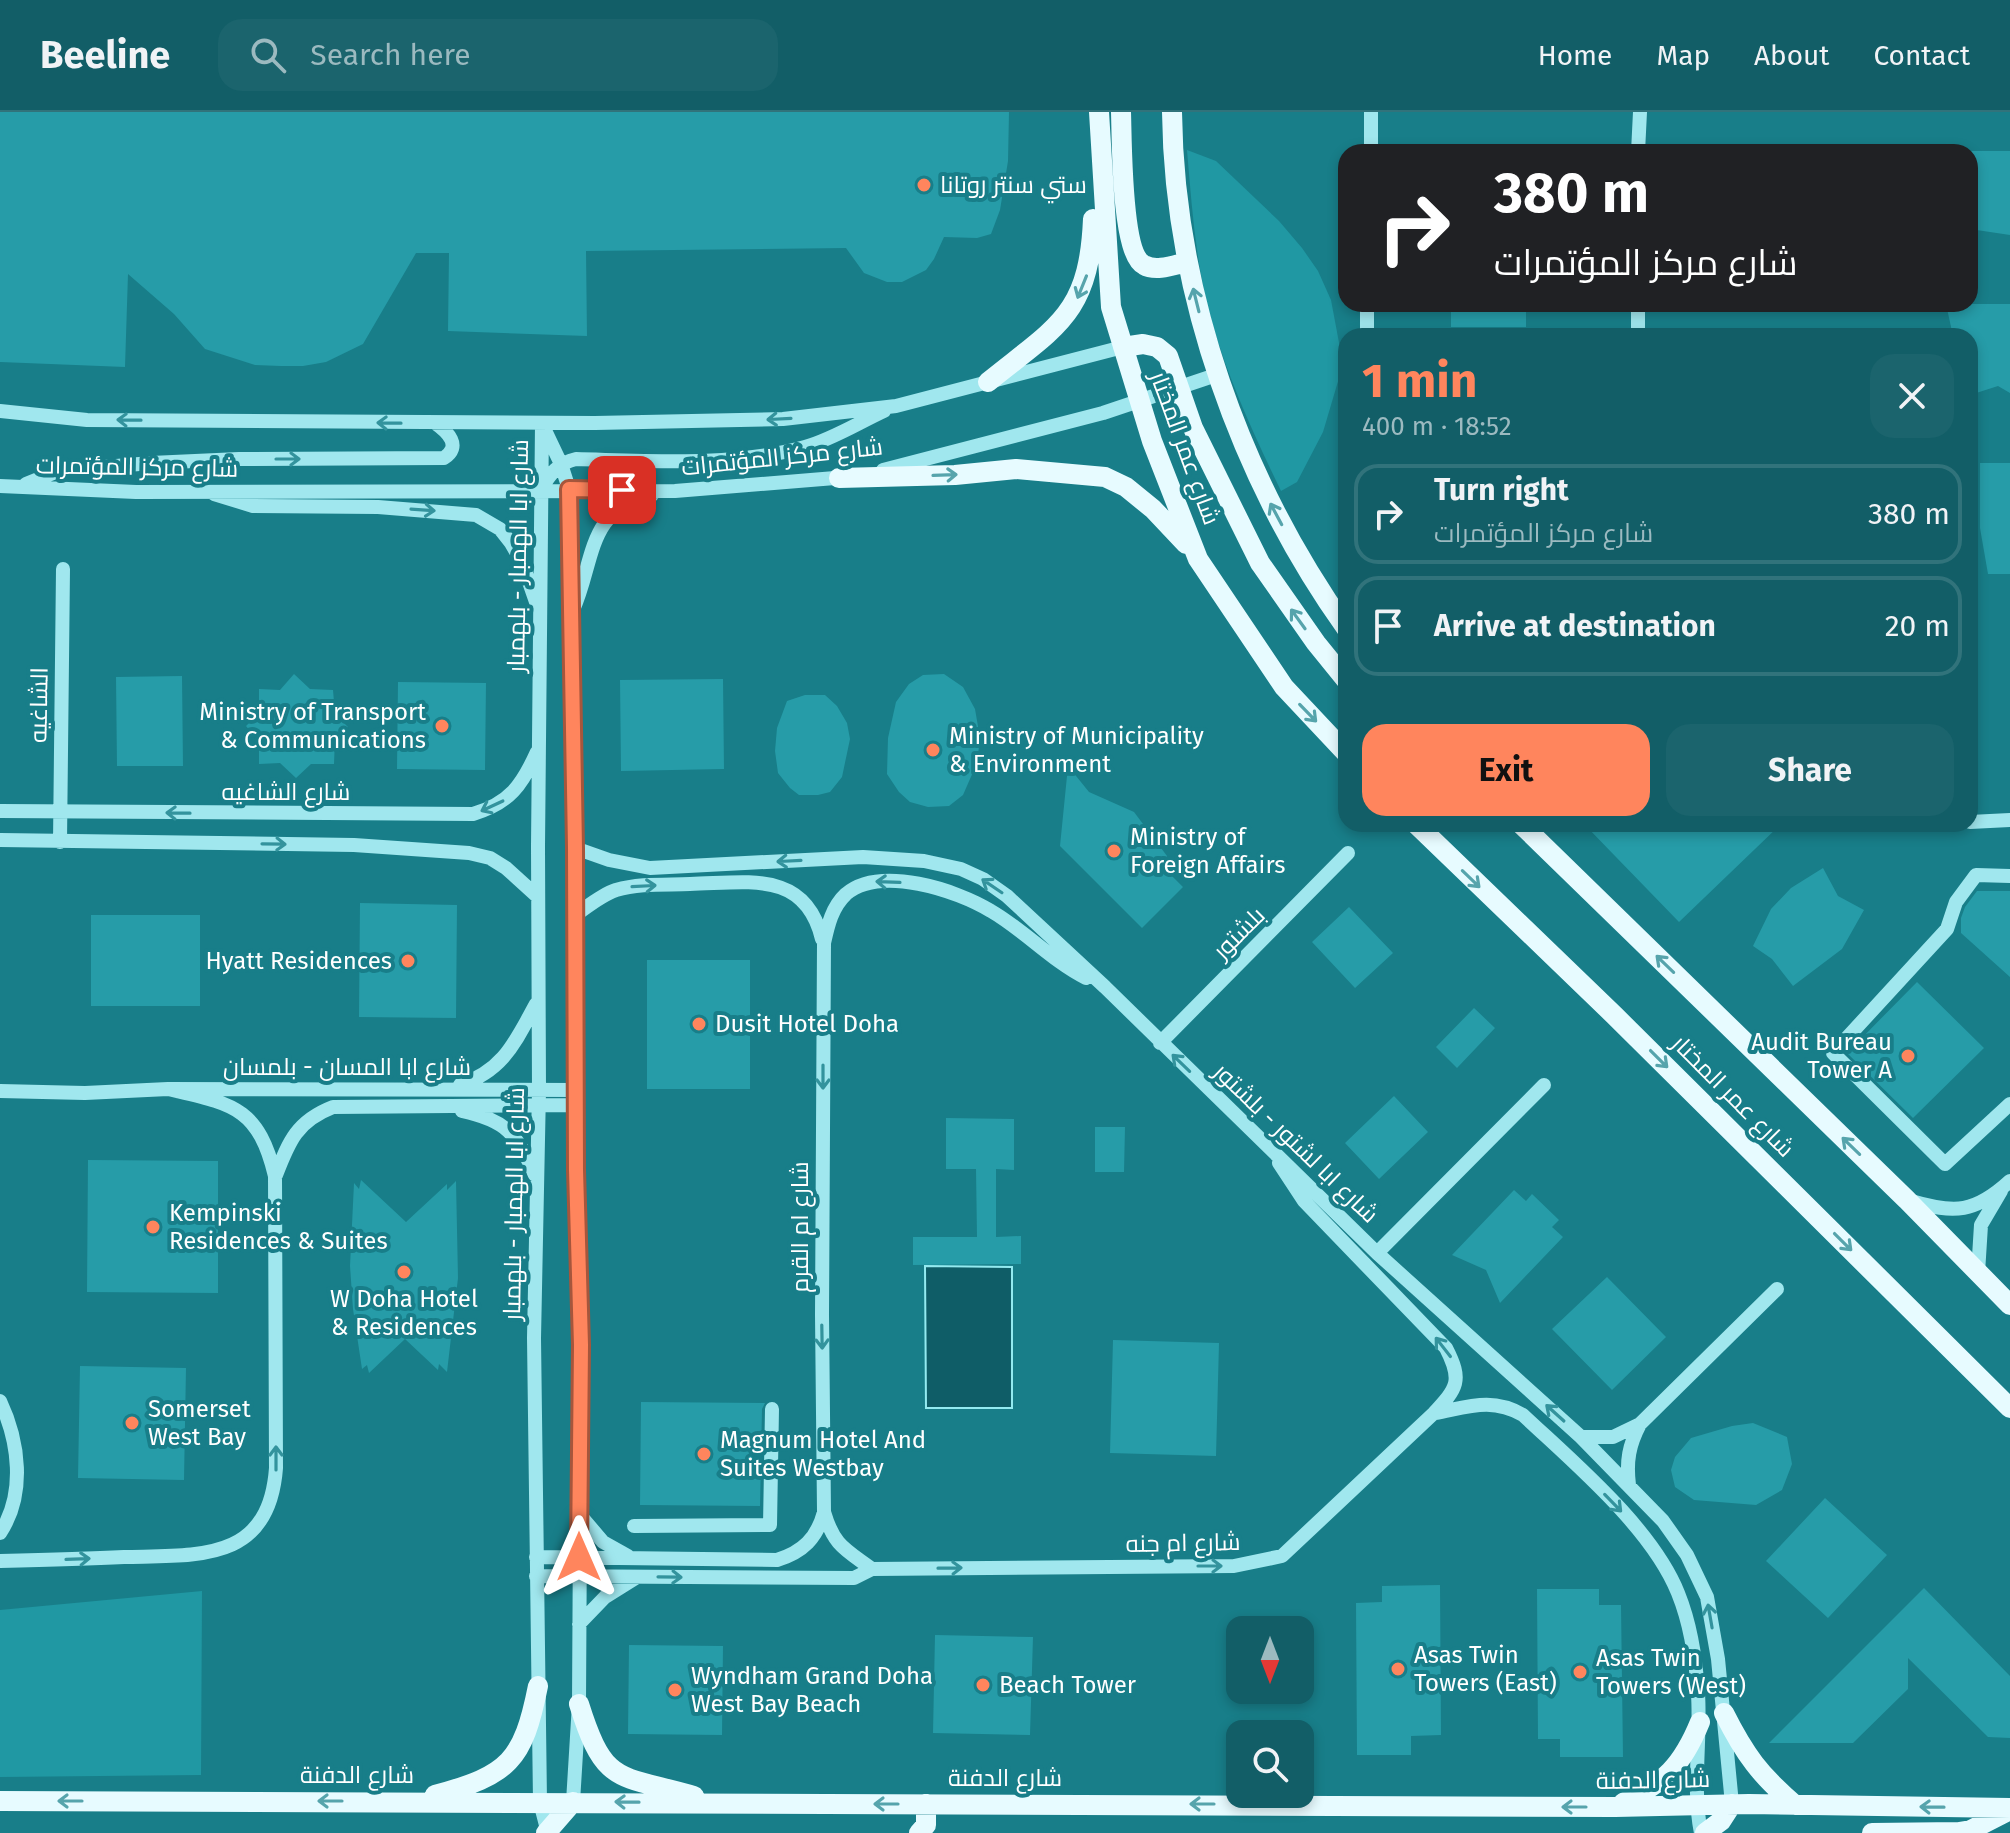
<!DOCTYPE html>
<html lang="en">
<head>
<meta charset="utf-8">
<style>
	body { margin:0; font-family:"Fira Sans",Cairo,sans-serif; background:#1b646d; color:#f1f3f6; height:100vh; display:flex; flex-direction:column; font-size:30px; white-space:nowrap }
	* { box-sizing:border-box; margin:0 }
	p { font-size:26px; color:#9cbac0 }
	.icon { flex:none; width:44px; height:44px; fill:none; stroke:currentColor; stroke-width:2; stroke-linecap:round; stroke-linejoin:round }
	.map { position:relative; flex:1; overflow:hidden }
	.panel { position:absolute; left:1338px; top:216px; width:640px; height:504px; display:flex; flex-direction:column; background:#125e67; border-radius:24px; box-shadow:0 4px 12px #0003 }
	.panel>* { flex:none }
	.banner { position:absolute; left:1338px; top:32px; width:640px; height:168px; border-radius:24px; box-shadow:0 4px 12px #0003; background:#202124; color:#fff; overflow:hidden }
	.needle { width:52px; rotate:180deg }
	.fabs { position:absolute; left:1226px; top:1504px; display:grid; gap:16px }
	.fabs a { display:grid; place-items:center; width:88px; height:88px; border-radius:16px; background:#125e67; box-shadow:0 4px 12px #0003; font-size:40px }
	.pin { position:absolute; display:grid; place-items:center; width:68px; height:68px; color:#fff; margin:-34px; border-radius:16px; box-shadow:0 4px 12px #0006 }
	.me { position:absolute; width:88px; margin:-44px; rotate:0deg; stroke-linejoin:round; filter:drop-shadow(0 0 6px #0008) }
	.turn { display:flex; align-items:center; gap:28px; height:168px; padding:0 24px; font-size:36px }
	.turn .icon { width:104px; height:104px; stroke-width:2.5 }
	.turn b { display:block; font-size:56px; line-height:68px }
	.round { display:grid; place-items:center; flex:none; width:84px; height:84px; border-radius:24px; background:#1b646d }
	.headline { display:flex; align-items:center; justify-content:space-between; height:136px; padding:0 24px }
	h1 { font-size:48px; font-weight:700; line-height:60px; color:#ff855d }
	.button { display:flex; gap:16px; margin-top:auto; padding:16px 24px }
	.button a { flex:1; height:92px; border-radius:24px; background:#ff855d; color:#111; font-size:32px; font-weight:700; line-height:92px; text-align:center }
	.button a+a { background:#1b646d; color:#f1f3f6 }
	ul { padding:0; list-style:none }
	li { display:flex; align-items:center; gap:24px; height:100px; margin:0 16px 12px; padding:0 8px; border:4px solid #31737b; border-radius:24px }
	li div { flex:1 }
	li b { display:block; font-size:30px }
	li em { font-style:normal }
	header { display:flex; align-items:center; gap:48px; box-sizing:border-box; height:112px; padding:0 40px; background:#125e67; border-bottom:2px solid #31737b }
	header strong { font-size:38px }
	nav { display:flex; gap:44px; margin-inline-start:auto; font-size:28px }
	.search { width:560px; height:72px; background:#1b646d; display:flex; align-items:center; gap:20px; box-sizing:border-box; padding:0 28px; border-radius:24px; color:#9cbac0; font-size:30px }
	.map>svg:first-child { display:block }
	.green { fill:#2098a3 }
	.water { fill:#0f5d67; stroke:#93eaf0; stroke-width:2 }
	.building { fill:#269ca8 }
	.lines { fill:none; stroke-linecap:round; stroke-linejoin:round }
	.minor { stroke:#a0e7ee; stroke-width:14 }
	.major { stroke:#e7fbff; stroke-width:20 }
	.oneway { stroke:#56a4ac }
	.oneway2 { stroke:#33939d }
	.route-casing { stroke:#a6563c; stroke-width:20 }
	.route { stroke:#ff855d; stroke-width:14 }
	.poi-dot { fill:#ff855d; stroke:#187e89; stroke-width:3 }
	.labels { text-anchor:middle; dominant-baseline:central; stroke-width:8; stroke-linejoin:round; paint-order:stroke }
	.poi-label { font-size:24px; fill:#fff; stroke:#187e89; text-anchor:start }
	.street-label { font-size:24px; fill:#fff; stroke:#187e89 }
</style>
</head>
<body>
<header>
<strong>Beeline</strong>
<div class="search"><svg class="icon" aria-label="search" viewBox="0 0 24 24"><circle cx="10" cy="10" r="6"/><path d="M15 15l6 6"/></svg>Search here</div>
<nav><a>Home</a><a>Map</a><a>About</a><a>Contact</a></nav>
</header>
<div class="map">
<svg width="2010" height="1721" viewBox="0 0 2010 1721">
	<rect width="100%" height="100%" fill="#187e89"/>
	<path class="green" d="M1187,38L1216,49L1279,109L1302,136L1318,159L1331,188L1340,236L1339,266L1323,320L1297,370L1281,379C1255,325 1230,271 1213,214C1196,157 1192,97 1187,38Z
		M202,1479L201,1663L0,1665V1498Z"/>
	<path class="water" d="M925,1154L1012,1155V1296H926Z"/>
	<path class="building" d="M0,0H1009L1008,49L1000,98L991,122L977,126L944,125L934,147L926,158L902,170H887L864,161L846,136L586,139L587,224L448,219L449,141H416L363,232L326,250L303,254H281L255,253L205,237L174,202L128,162L125,255L0,250Z
		M1970,39H2010V123L1970,117Z
		M1451,192H1526V215H1451Z
		M1946,192H2010V281L1998,274L1970,283V224H1953Z
		M1980,351H2010V462H1988L1980,416Z
		M294,562L310,577L333,578L335,602L348,615L335,626L334,652H311L296,666L280,651L259,652V629L246,614L259,601V577L280,578Z
		M944,562L963,575L975,597L980,626L977,651L963,683L949,694L928,695L910,690L899,680L887,662L888,626L896,590L909,572L923,563Z
		M182,564L183,654H117L116,565Z
		M723,567L724,657L621,659L620,568Z
		M398,570L486,571L485,658L397,657Z
		M805,583H825L837,594L847,611L850,627L842,665L830,680L818,683H799L790,676L778,661L775,639L777,616L787,589Z
		M1068,654L1089,680L1134,700L1167,744L1170,762L1183,775L1142,816L1060,734Z
		M1584,712H1781L1679,810Z
		M1823,756L1838,784L1864,798L1842,837L1793,874L1772,847L1753,834L1771,797L1791,776Z
		M1977,779H2010V865L1961,821V806L1965,795Z
		M360,791L457,793L456,906L359,905Z
		M1349,795L1393,841L1355,876L1312,830Z
		M91,803H200V894H91Z
		M647,848H750V977H647Z
		M1917,870L1984,936L1913,1006L1847,941Z
		M1474,896L1495,916L1457,956L1436,935Z
		M1394,984L1428,1020L1379,1067L1345,1031Z
		M946,1006L1014,1007V1058L996,1057V1125L1021,1124V1152L913,1153V1125H977L976,1057H946Z
		M1095,1015H1125L1124,1060H1095Z
		M88,1048L218,1049V1181L87,1180Z
		M361,1068L406,1110L447,1072V1078L456,1069L458,1166L447,1260L439,1252L438,1258L405,1227L369,1261L367,1253L362,1257L353,1197L350,1154L354,1071L359,1077Z
		M1514,1078L1526,1089L1532,1082L1559,1108L1552,1115L1563,1125L1500,1191L1486,1158L1452,1143Z
		M1607,1165L1666,1225L1612,1278L1552,1217Z
		M1113,1228L1219,1231L1216,1344L1110,1341Z
		M80,1254L186,1256L184,1368L78,1366Z
		M641,1290L765,1291L762,1297L760,1394L640,1393Z
		M1753,1311L1787,1325L1792,1352L1782,1378L1756,1393L1694,1388L1675,1375L1671,1358L1675,1345L1691,1326L1732,1314Z
		M1825,1386L1887,1443L1828,1506L1766,1449Z
		M1440,1473L1441,1623L1411,1624V1643H1357L1356,1491L1382,1490V1474Z
		M1924,1476L2010,1564V1626L1988,1625L1908,1546V1577L1853,1631H1769Z
		M1537,1477H1599V1493H1621L1623,1645H1560V1627H1538Z
		M935,1523L1033,1525L1030,1623L933,1621Z
		M629,1533L723,1534L722,1623L628,1622Z"/>
	<g class="lines">
		<path class="minor" d="M1371,40V0
			M1638,40L1640,0
			M1638,192V224
			M1367,224V192
			M0,299L87,308L595,311L783,307L896,294L1123,235
			M542,311L538,735L539,978L534,1226L540,1690L548,1721
			M542,312L561,352L569,377L575,736L576,1058L581,1233L579,1592L573,1690
			M883,358L1103,301L1219,262
			M26,372L58,359L151,351L239,347L444,346C462,334 448,320 435,311
			M0,374L136,380L675,379L847,365
			M541,377C550,362 558,351 576,347C651,349 733,355 805,335C833,327 858,311 884,299
			M214,382L253,394L378,395L476,403L500,417L511,431L522,450L536,490
			M573,498C595,449 586,397 652,383
			M0,699L473,702C510,691 522,673 537,640
			M1970,710L2010,708
			M0,728L354,733L469,741L490,746L506,756L538,785
			M60,730L63,457
			M575,736L609,748L650,756L863,745L924,749L961,757L983,767L1007,784L1105,875L1377,1141L1581,1325L1663,1409L1687,1443L1707,1485L1718,1547L1732,1692
			M2010,764L1976,763L1956,790L1947,817L1833,941L1945,1052L2010,992
			M574,804C587,795 601,783 616,778C640,771 666,773 690,772C747,771 805,757 822,827
			M1160,931L1348,741
			M460,973C504,958 515,930 536,892
			M0,979L85,981L168,977L575,978
			M462,999C508,1009 516,1022 535,1063
			M276,1063C289,1029 297,1009 333,995L575,993
			M1911,1089C1955,1102 1975,1101 2010,1069
			M1377,1141L1544,973
			M1978,1161L1981,1113L2001,1079
			M0,1289C19,1329 26,1382 0,1421
			M1435,1301C1468,1295 1492,1285 1523,1303C1574,1351 1652,1416 1678,1481C1691,1513 1696,1547 1698,1582C1701,1627 1692,1676 1701,1721
			M1581,1325H1613L1640,1312L1777,1177
			M1629,1373C1626,1349 1629,1333 1640,1312
			M580,1403L603,1430L628,1444
			M634,1414L770,1413L772,1297
			M536,1445L777,1448C803,1440 817,1426 824,1400
			M0,1449C41,1448 82,1447 124,1445C198,1443 269,1451 276,1356L275,1064C258,994 232,992 168,977
			M872,1457C845,1437 834,1434 824,1400L822,1203L824,831C828,813 832,795 846,782C880,753 957,778 991,799C1024,818 1052,849 1086,866
			M536,1464L854,1466L872,1457L1234,1454L1282,1444L1434,1301C1457,1276 1463,1269 1446,1236L1304,1089L1279,1051
			M579,1512L605,1485L637,1465"/>
		<path class="major" d="M1099,0L1111,195L1152,329L1198,447L1284,575L1346,641
			M1121,0C1122,27 1121,141 1144,153C1156,160 1174,153 1187,150
			M1172,0C1174,181 1241,368 1346,516
			M1123,235L1143,232L1157,235L1168,244L1193,316L1260,451L1316,531L1346,568
			M988,270C1057,214 1089,203 1093,107
			M839,366L955,363L1016,357L1105,365L1126,375L1153,397L1186,432
			M1416,712L1614,903L2010,1296
			M1521,712L1907,1088L2010,1193
			M579,1592C605,1675 618,1662 694,1684
			M1724,1601C1745,1643 1760,1663 1795,1693
			M435,1683C509,1663 523,1649 538,1574
			M0,1689L1615,1695L1749,1692L2010,1696
			M1623,1691C1665,1670 1682,1654 1700,1610
			M546,1721L573,1690
			M919,1721L926,1713V1692
			M1705,1721L1721,1709L1732,1692
			M1872,1721L1959,1720L1971,1718L2010,1698"/>
	</g>
	<defs><path id="oneway-shaft" d="M-6 0H5M1.5-3L5.5 0L1.5 3" fill="none" stroke-width="1.6" stroke-linecap="round" stroke-linejoin="round" transform="scale(2)"/></defs>
	<g class="oneway">
		<use href="#oneway-shaft" transform="translate(1082 175) rotate(112)"/>
		<use href="#oneway-shaft" transform="translate(1196 188) rotate(-104)"/>
		<use href="#oneway-shaft" transform="translate(945 363) rotate(-2)"/>
		<use href="#oneway-shaft" transform="translate(1276 402) rotate(-118)"/>
		<use href="#oneway-shaft" transform="translate(1298 507) rotate(-126)"/>
		<use href="#oneway-shaft" transform="translate(1308 601) rotate(46)"/>
		<use href="#oneway-shaft" transform="translate(1471 767) rotate(44)"/>
		<use href="#oneway-shaft" transform="translate(1665 852) rotate(-136)"/>
		<use href="#oneway-shaft" transform="translate(1659 947) rotate(45)"/>
		<use href="#oneway-shaft" transform="translate(1851 1034) rotate(-136)"/>
		<use href="#oneway-shaft" transform="translate(1843 1130) rotate(45)"/>
		<use href="#oneway-shaft" transform="translate(70 1689) rotate(180)"/>
		<use href="#oneway-shaft" transform="translate(330 1689) rotate(180)"/>
		<use href="#oneway-shaft" transform="translate(627 1690) rotate(-179)"/>
		<use href="#oneway-shaft" transform="translate(886 1692) rotate(180)"/>
		<use href="#oneway-shaft" transform="translate(1202 1692) rotate(180)"/>
		<use href="#oneway-shaft" transform="translate(1574 1695) rotate(-180)"/>
		<use href="#oneway-shaft" transform="translate(1932 1695) rotate(-179)"/>
	</g>
	<g class="oneway2">
		<use href="#oneway-shaft" transform="translate(779 307) rotate(177)"/>
		<use href="#oneway-shaft" transform="translate(129 308) rotate(-179)"/>
		<use href="#oneway-shaft" transform="translate(389 311) rotate(-179)"/>
		<use href="#oneway-shaft" transform="translate(288 347)"/>
		<use href="#oneway-shaft" transform="translate(423 398) rotate(4)"/>
		<use href="#oneway-shaft" transform="translate(492 694) rotate(155)"/>
		<use href="#oneway-shaft" transform="translate(178 701) rotate(-179)"/>
		<use href="#oneway-shaft" transform="translate(274 732) rotate(1)"/>
		<use href="#oneway-shaft" transform="translate(789 749) rotate(177)"/>
		<use href="#oneway-shaft" transform="translate(888 770) rotate(-178)"/>
		<use href="#oneway-shaft" transform="translate(644 774) rotate(-3)"/>
		<use href="#oneway-shaft" transform="translate(992 774) rotate(-146)"/>
		<use href="#oneway-shaft" transform="translate(1181 951) rotate(-136)"/>
		<use href="#oneway-shaft" transform="translate(823 965) rotate(90)"/>
		<use href="#oneway-shaft" transform="translate(822 1225) rotate(89)"/>
		<use href="#oneway-shaft" transform="translate(1443 1235) rotate(-128)"/>
		<use href="#oneway-shaft" transform="translate(1555 1301) rotate(-138)"/>
		<use href="#oneway-shaft" transform="translate(276 1346) rotate(-90)"/>
		<use href="#oneway-shaft" transform="translate(1613 1391) rotate(46)"/>
		<use href="#oneway-shaft" transform="translate(78 1447) rotate(-2)"/>
		<use href="#oneway-shaft" transform="translate(1210 1454)"/>
		<use href="#oneway-shaft" transform="translate(950 1456) rotate(-1)"/>
		<use href="#oneway-shaft" transform="translate(670 1465) rotate(1)"/>
		<use href="#oneway-shaft" transform="translate(1710 1504) rotate(-100)"/>
	</g>
	<g class="lines">
		<g class="route-casing">
			<path id="route" d="M579,1445L581,1233L576,1058L575,736L569,377L622,378"/>
		</g>
		<use href="#route" class="route"/>
	</g>
	<g class="poi-dot">
		<circle cx="924" cy="73" r="8"/>
		<circle cx="442" cy="614" r="8"/>
		<circle cx="933" cy="638" r="8"/>
		<circle cx="1114" cy="739" r="8"/>
		<circle cx="408" cy="849" r="8"/>
		<circle cx="699" cy="912" r="8"/>
		<circle cx="1908" cy="944" r="8"/>
		<circle cx="153" cy="1115" r="8"/>
		<circle cx="404" cy="1160" r="8"/>
		<circle cx="132" cy="1311" r="8"/>
		<circle cx="704" cy="1342" r="8"/>
		<circle cx="1398" cy="1557" r="8"/>
		<circle cx="1580" cy="1560" r="8"/>
		<circle cx="983" cy="1573" r="8"/>
		<circle cx="675" cy="1578" r="8"/>
	</g>
	<g class="labels">
		<g class="poi-label">
			<text x="940" y="73">ستي سنتر روتانا</text>
			<text x="426" y="600" text-anchor="end">Ministry of Transport<tspan x="426" dy="28">&amp; Communications</tspan></text>
			<text x="949" y="624">Ministry of Municipality<tspan x="949" dy="28">&amp; Environment</tspan></text>
			<text x="1130" y="725">Ministry of<tspan x="1130" dy="28">Foreign Affairs</tspan></text>
			<text x="392" y="849" text-anchor="end">Hyatt Residences</text>
			<text x="715" y="912">Dusit Hotel Doha</text>
			<text x="1892" y="930" text-anchor="end">Audit Bureau<tspan x="1892" dy="28">Tower A</tspan></text>
			<text x="169" y="1101">Kempinski<tspan x="169" dy="28">Residences &amp; Suites</tspan></text>
			<text x="404" y="1187" text-anchor="middle">W Doha Hotel<tspan x="404" dy="28">&amp; Residences</tspan></text>
			<text x="148" y="1297">Somerset<tspan x="148" dy="28">West Bay</tspan></text>
			<text x="720" y="1328">Magnum Hotel And<tspan x="720" dy="28">Suites Westbay</tspan></text>
			<text x="1414" y="1543">Asas Twin<tspan x="1414" dy="28">Towers (East)</tspan></text>
			<text x="1596" y="1546">Asas Twin<tspan x="1596" dy="28">Towers (West)</tspan></text>
			<text x="691" y="1564">Wyndham Grand Doha<tspan x="691" dy="28">West Bay Beach</tspan></text>
			<text x="999" y="1573">Beach Tower</text>
		</g>
		<g class="street-label">
			<text transform="translate(1185 336) rotate(70)">شارع عمر المختار</text>
			<text transform="translate(782 345) rotate(-6)">شارع مركز المؤتمرات</text>
			<text transform="translate(137 355) rotate(1)">شارع مركز المؤتمرات</text>
			<text transform="translate(518 444) rotate(-89)">شارع ابا الهمبار - بلهمبار</text>
			<text transform="translate(39 593) rotate(-89)">الشاغيه</text>
			<text x="286" y="680">شارع الشاغيه</text>
			<text transform="translate(1239 821) rotate(-45)">بلشتور</text>
			<text x="347" y="955">شارع ابا المسان - بلمسان</text>
			<text transform="translate(1733 984) rotate(45)">شارع عمر المختار</text>
			<text transform="translate(1296 1031) rotate(44)">شارع ابا لشتور - بلشتور</text>
			<text transform="translate(514 1092) rotate(-89)">شارع ابا الهمبار - بلهمبار</text>
			<text transform="translate(800 1115) rotate(-90)">شارع ام القرم</text>
			<text transform="translate(1183 1431) rotate(-1)">شارع ام جنه</text>
			<text x="357" y="1663">شارع الدفنة</text>
			<text x="1005" y="1666">شارع الدفنة</text>
			<text transform="translate(1653 1668) rotate(-1)">شارع الدفنة</text>
		</g>
	</g>
</svg>
<div class="fabs">
<a><svg class="needle" viewBox="-14 -14 28 28"><path d="M0-13l5 13h-10z" fill="#e53935"/><path d="M0 13l5-13h-10z" fill="#9cbac0"/></svg></a>
<a><svg class="icon" aria-label="search" viewBox="0 0 24 24"><circle cx="10" cy="10" r="6"/><path d="M15 15l6 6"/></svg></a>
</div>
<div class="pin" style="left:622px;top:378px;background:#d93025"><svg class="icon" aria-label="arrive" viewBox="0 0 24 24"><path d="M6 21V4h12l-3 4 3 4H6"/></svg></div>
<svg class="me" style="left:579px;top:1445px" viewBox="-20 -20 40 40"><path d="M0-17L14 15 0 8-14 15z" fill="#ff855d" stroke="#fff" stroke-width="4"/></svg>
<div class="banner">
<div class="turn"><svg class="icon" aria-label="right" viewBox="0 0 24 24"><path d="M7 20v-9h11M14 6l5 5-5 5"/></svg><div><b>380 m</b>شارع مركز المؤتمرات</div></div>
</div>
<section class="panel">
<div class="headline"><div><h1>1 min</h1><p>400 m · 18:52</p></div><a class="round"><svg class="icon" aria-label="close" viewBox="0 0 24 24"><path d="M6 6l12 12M18 6L6 18"/></svg></a></div>
<ul>
<li><svg class="icon" aria-label="right" viewBox="0 0 24 24"><path d="M7 20v-9h11M14 6l5 5-5 5"/></svg><div><b>Turn right</b><p>شارع مركز المؤتمرات</p></div><em>380 m</em></li>
<li><svg class="icon" aria-label="arrive" viewBox="0 0 24 24"><path d="M6 21V4h12l-3 4 3 4H6"/></svg><div><b>Arrive at destination</b></div><em>20 m</em></li>
</ul>
<div class="button"><a>Exit</a><a>Share</a></div>
</section>
</div>
</body>
</html>
